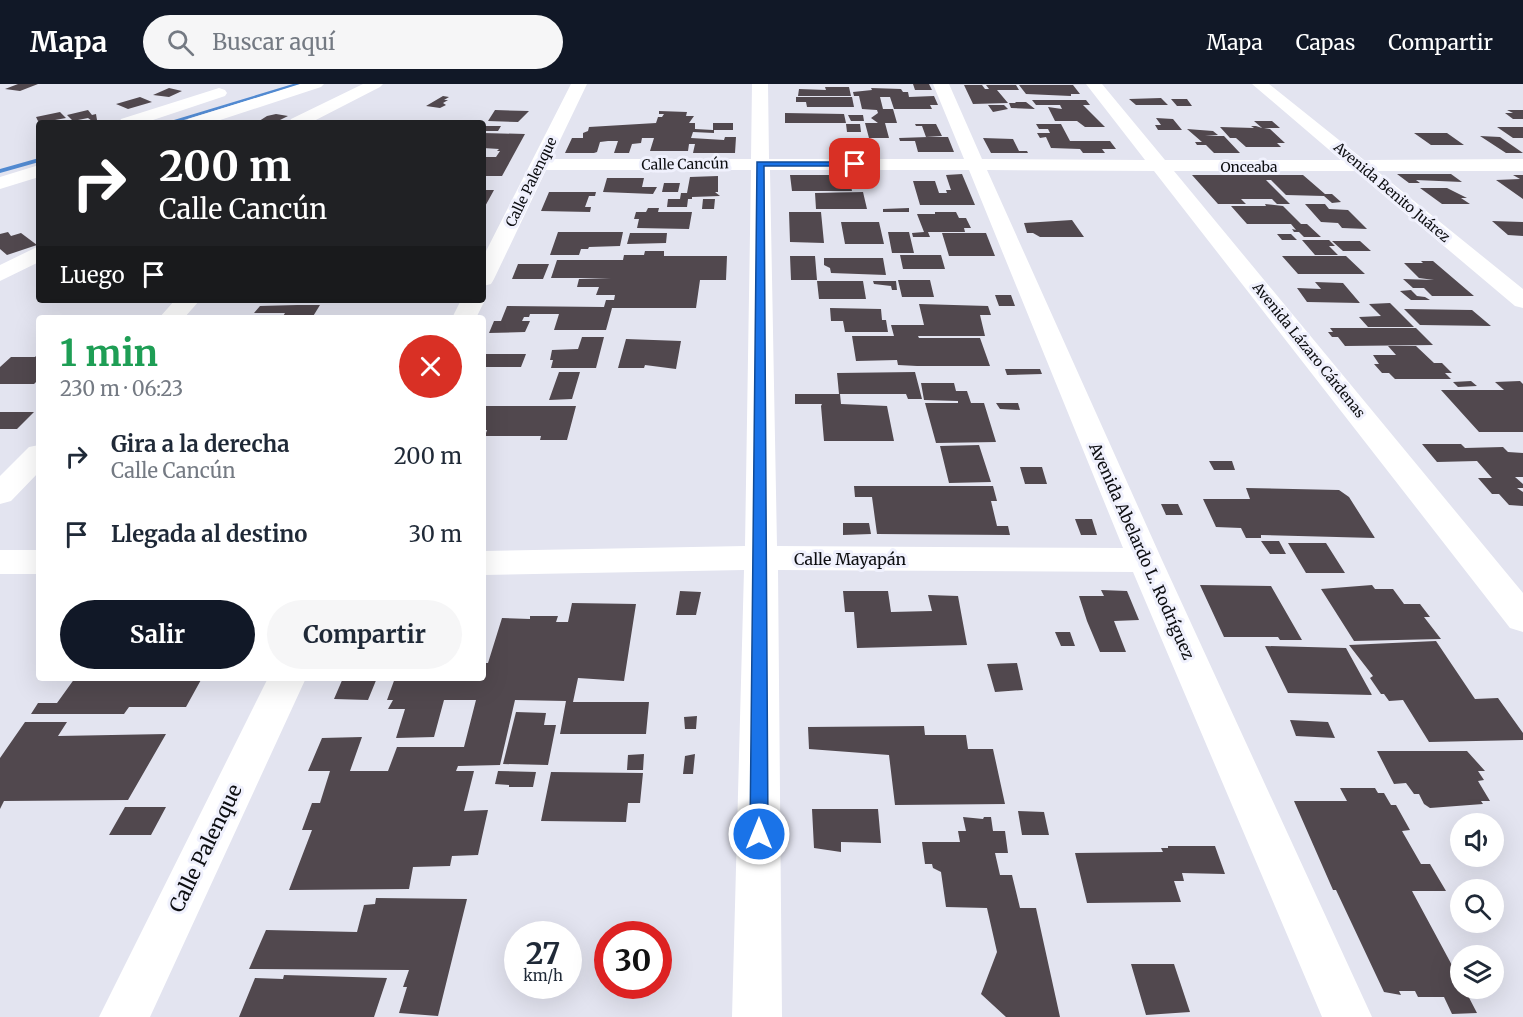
<!DOCTYPE html>
<html lang="es">
<head>
<meta charset="utf-8">
<style>
	body { margin:0; font-family:Merriweather,serif; background:#f6f6f7; color:#1f2937; height:100vh; display:flex; flex-direction:column; font-size:22px; white-space:nowrap }
	* { box-sizing:border-box; margin:0 }
	p { font-size:20px; color:#747a83 }
	.icon { flex:none; width:33px; height:33px; fill:none; stroke:currentColor; stroke-width:2; stroke-linecap:round; stroke-linejoin:round }
	.map { position:relative; flex:1; overflow:hidden }
	.sheet { position:absolute; left:36px; top:231px; width:450px; height:366px; display:flex; flex-direction:column; background:#fff; border-radius:6px; box-shadow:0 6px 24px #0002 }
	.sheet>* { flex:none }
	.guide { position:absolute; left:36px; top:36px; width:450px; height:183px; border-radius:6px; box-shadow:0 6px 24px #0002; background:#202124; color:#fff; overflow:hidden }
	.controls { position:absolute; left:1450px; top:729px; display:grid; gap:12px }
	.controls a { display:grid; place-items:center; width:54px; height:54px; border-radius:50%; background:#fff; box-shadow:0 6px 24px #0002; font-size:30px }
	.speed { position:absolute; left:504px; top:837px; display:flex; gap:12px; font-size:30px; font-weight:700; text-align:center }
	.speed>* { display:grid; place-content:center; width:78px; height:78px; border-radius:50%; background:#fff; box-shadow:0 6px 24px #0002; line-height:1 }
	.speed small { font-size:15px; font-weight:400 }
	.speed .limit { border:9px solid #d22; background:#fff; color:#111 }
	.pin { position:absolute; display:grid; place-items:center; width:51px; height:51px; color:#fff; margin:-26px; border-radius:12px; box-shadow:0 3px 9px #0006 }
	.me { position:absolute; width:66px; margin:-33px; rotate:0deg; stroke-linejoin:round; filter:drop-shadow(0 0 4px #0008) }
	.turn { display:flex; align-items:center; gap:21px; height:126px; padding:0 24px; font-size:27px }
	.turn .icon { width:78px; height:78px; stroke-width:2.5 }
	.turn b { display:block; font-size:42px; line-height:51px }
	.then { display:flex; align-items:center; height:57px; padding:0 24px; background:#0003; gap:12px; font-size:22px }
	.round { display:grid; place-items:center; flex:none; width:63px; height:63px; border-radius:32px; background:#f6f6f7 }
	.head { display:flex; align-items:center; justify-content:space-between; height:102px; padding:0 24px }
	h1 { font-size:36px; font-weight:700; line-height:45px; color:#1e9e55 }
	.action { display:flex; gap:12px; margin-top:auto; padding:12px 24px }
	.action a { flex:1; height:69px; border-radius:36px; background:#111827; color:#fff; font-size:24px; font-weight:700; line-height:69px; text-align:center }
	.action a+a { background:#f6f6f7; color:#1f2937 }
	ul { padding:0; list-style:none }
	li { display:flex; align-items:center; gap:18px; height:78px; padding:0 24px }
	li div { flex:1 }
	li b { display:block; font-size:22px }
	li em { font-style:normal }
	header { display:flex; align-items:center; gap:36px; box-sizing:border-box; height:84px; padding:0 30px; background:#111827; color:#fff }
	header strong { font-size:28px }
	nav { display:flex; gap:33px; margin-inline-start:auto; font-size:21px }
	.search { width:420px; height:54px; background:#f6f6f7; display:flex; align-items:center; gap:15px; box-sizing:border-box; padding:0 21px; border-radius:33px; color:#747a83; font-size:22px }
	.map>svg:first-child { display:block }
	.lines { fill:none; stroke-linecap:round; stroke-linejoin:round }
	.stream { fill:#528ad1; fill-rule:evenodd }
	.building { fill:#51484e }
	.street { fill:#fff; fill-rule:evenodd }
	.route { fill:#1a73e8; stroke:#114b97; stroke-width:1.5 }
	.labels { text-anchor:middle; dominant-baseline:central; stroke-width:6; stroke-linejoin:round; paint-order:stroke }
	.far-street-label { font-size:14px; fill:#0d0e11; stroke:#f0f1fd }
	.street-label { font-size:16px; fill:#0d0e11; stroke:#f0f1fd }
	.near-street-label { font-size:20px; fill:#0d0e11; stroke:#f0f1fd }
</style>
</head>
<body>
<header>
<strong>Mapa</strong>
<div class="search"><svg class="icon" aria-label="search" viewBox="0 0 24 24"><circle cx="10" cy="10" r="6"/><path d="M15 15l6 6"/></svg>Buscar aquí</div>
<nav><a>Mapa</a><a>Capas</a><a>Compartir</a></nav>
</header>
<div class="map">
<svg width="1523" height="933" viewBox="0 0 1523 933">
	<rect width="100%" height="100%" fill="#e3e4f0"/>
	<g class="lines">
		<path class="stream" d="M293,0H302L174,39H164Z
			M39,74V78L0,89V85Z"/>
	</g>
	<path class="building" d="M18,0H38L20,7L5,5Z
		M913,0H929L932,6H915Z
		M964,1H982L985,5H989L986,1H1016L1019,6H997L1008,19L973,20Z
		M1019,1H1073L1080,10H1071V12L1026,10Z
		M825,3H849L851,12H798L799,5L826,6Z
		M169,4L182,7L169,13L153,11Z
		M871,4L901,5L903,8H908L909,13L934,12L938,21H930L932,25H894L890,13H880L883,25H893L897,39H885L889,54H869L865,39H878L871,34L878,29L877,26L862,25L859,12H854L853,8L872,6Z
		M443,12L449,13L444,16H448L443,19L446,21L440,24L426,22Z
		M140,13L152,18L128,25L116,20Z
		M796,13H852L854,23H807L806,18H796Z
		M1161,14L1168,21H1136L1129,15Z
		M1171,15H1187L1192,22H1177Z
		M1032,16H1086L1090,21H1083L1105,43H1085L1077,37H1055L1048,23L1062,25L1060,21H1036Z
		M1015,18H1026L1035,25L1011,24L1009,19H1016Z
		M988,21H1004L1008,25L993,28Z
		M88,26L92,31L96,30L97,36L92,37L88,34L73,37L67,31Z
		M495,26L529,27L518,38L488,37Z
		M1507,26H1523V35H1513L1505,29H1513Z
		M659,27L687,28L686,32H694L689,39H695V45L713,46V39H733V46H714V49L693,48L691,54L724,56L725,53H736L735,69H693L695,60H689L688,67H650L654,54H642L641,59L632,60L629,69H614L618,57H608L600,58L597,68L594,69H565L572,54H583V49L588,47L589,43L656,39L658,33H662L664,30H659Z
		M60,28L66,34L55,36L56,38L64,36L66,38L39,39L36,33Z
		M785,29L844,30L846,39H785Z
		M276,30L288,32L274,39H256L267,32Z
		M848,31H863L864,37H851Z
		M1156,34L1173,35L1182,46H1158L1155,41H1161Z
		M1254,37H1272L1280,44H1264L1270,45L1285,59H1277L1281,63H1246L1236,54H1230L1220,43L1254,44L1251,42H1256L1262,44Z
		M846,40H860L861,48H847Z
		M915,40H936L942,52L926,53L922,42H916Z
		M1036,40H1061L1070,57H1110L1116,65H1102L1105,69H1083L1080,65L1051,64L1046,53L1040,54L1037,49H1050L1048,45H1039Z
		M483,42H501L498,47H483Z
		M1497,43H1523V54H1513Z
		M1187,45L1213,47L1218,51L1205,52H1224L1240,69H1214L1206,61H1197L1195,58H1202Z
		M483,49L525,50L502,92H483V73H496L500,67H497L499,65L483,64Z
		M1414,49H1447L1464,61H1431Z
		M1480,52L1500,53L1523,69H1506Z
		M928,53H948L954,68H918L915,57H900L899,54Z
		M983,54L1013,55L1019,67H1027L1028,69H991Z
		M962,90L975,121H920L913,97H935L939,109H947L946,106H951L946,91Z
		M1397,90H1451L1462,98L1416,96L1420,99H1409Z
		M790,91H849L852,107H792Z
		M1192,91H1303L1325,110H1332L1341,118L1332,119L1324,112L1286,111L1271,96H1266L1290,120H1277L1272,115H1241L1246,120H1218Z
		M1513,91H1523V115L1496,96L1520,95Z
		M718,92V108H715L720,112L692,113V115H688L687,123H667L668,115H680L681,109H687L690,93Z
		M607,94H644L642,103H657L653,110L603,108Z
		M664,99H680L678,108H662Z
		M1420,104H1447L1467,114H1461L1470,120H1442Z
		M483,106H494L483,126Z
		M549,108H596L595,112H589L585,123H591L590,128L541,127Z
		M863,108L867,125H816L815,109Z
		M703,115H715L714,125H702Z
		M1265,120L1283,122L1301,140H1307L1321,153H1304L1299,148H1294L1292,145L1296,146L1291,140H1247L1231,122H1266Z
		M1305,120H1325L1329,125L1348,126L1367,145L1342,144L1338,139L1321,138Z
		M648,124H659L658,128H692L689,145L637,144L639,135H634L636,128H646Z
		M909,124V128H883V125Z
		M789,128H821L824,159L790,158Z
		M935,128H956L959,134H966L971,144H964L965,148H928L930,153H913L912,149L924,148L917,130H935Z
		M1072,136L1084,153H1040L1033,149H1027L1024,139Z
		M1492,137L1523,138V152L1508,151Z
		M841,138H879L884,160H845Z
		M8,148L11,152L21,149L37,161L7,171L0,165V150Z
		M558,148H623L620,162L589,163L588,165H581L579,171H550Z
		M888,148H909L914,169H892Z
		M630,149H667L666,159L627,160Z
		M942,149H986L995,172H949Z
		M1277,150H1291L1297,156H1282Z
		M1302,156H1329L1335,162H1329L1338,171H1315Z
		M1332,157H1360L1371,167H1343Z
		M645,167H664V172H727L726,196H700L696,224H612L606,246H554L559,230H530L529,233H524L522,237H530L525,248L489,249L494,237H501L507,222L604,223L606,216H614L615,211H596L599,203H577L579,195L611,194H551L557,176H623L624,171H644Z
		M900,171H941L945,185H903Z
		M790,172H815L817,196H791Z
		M1282,172H1346L1365,190H1298Z
		M824,174H883L886,191L831,189L830,184L824,181Z
		M1421,177H1433L1474,212H1432L1424,204H1413L1403,195L1434,196L1419,194L1404,179H1423Z
		M518,180H549L543,195H512Z
		M898,196H930L934,213H902Z
		M817,197H863L866,215H819Z
		M873,197H896L897,206H892L891,202L874,200Z
		M1315,198L1343,199L1360,219L1307,218L1297,204L1321,205Z
		M1411,206L1417,212L1425,213L1430,216H1411L1400,207Z
		M995,211H1011L1015,222H999Z
		M1390,219L1414,243H1368L1359,233L1381,232L1369,220Z
		M919,220L988,222L991,231H980L985,252H918L919,254H980L990,282H917L898,281L897,276L856,277L852,252H894L891,241H924Z
		M297,221H320L312,234H282L285,229H254L260,222Z
		M830,224L881,225L882,236H886L888,248H845L843,237H831Z
		M1404,225L1472,226L1491,242L1420,241Z
		M1330,244H1416L1433,261L1345,262L1338,253H1332L1328,248H1333Z
		M582,253H604L596,284H551L553,276H550L552,266L578,265Z
		M626,255L681,257L676,285L645,281L644,284H618Z
		M1388,262H1416L1434,279H1442L1452,289H1445L1451,295H1395L1389,289H1382L1374,280H1379L1373,271H1396Z
		M39,269V295L34,300H0V283L11,273H35Z
		M484,270H526L521,283H483Z
		M1005,285H1040L1042,290L1007,291Z
		M559,288H580L572,315L549,316Z
		M915,288L922,315H908L906,310H840L841,320L887,322L894,357H824L821,322L822,320H795V310H839L837,289Z
		M1471,297L1477,302L1458,303L1453,298Z
		M1520,297L1523,300V348H1479L1441,306H1504L1495,298Z
		M921,299H954L956,307H967L971,319H984L996,358L936,359L925,319H958V317L924,316Z
		M996,319H1018L1020,326L1000,325Z
		M483,322H576L567,356H540L541,352H485L487,346H483Z
		M0,328H34L17,345H0Z
		M1422,360H1461L1465,364L1503,363L1508,368L1523,369V393H1515L1523,400V404H1517L1523,408V422L1509,421L1499,410H1492L1478,394H1492L1477,377L1437,378Z
		M979,361L991,398L949,399L940,362Z
		M1209,377H1232L1235,386H1214Z
		M1020,383H1042L1047,400H1025Z
		M854,402H993L997,417H991L997,442H1008L1010,451L877,450L872,413H855Z
		M1246,404L1339,406L1349,413L1375,454L1261,451V454H1246L1241,444L1216,443L1203,415H1250Z
		M1161,420H1178L1183,431H1166Z
		M1075,435H1092L1097,451H1081Z
		M843,439H869L871,450L843,451Z
		M1261,457H1279L1286,470H1270Z
		M1288,459H1326L1345,489H1306Z
		M1200,501L1271,502L1302,556H1280L1278,553H1224Z
		M1372,501L1375,505H1393L1404,520H1420L1430,533H1424L1441,555L1354,557L1321,505Z
		M1101,506L1127,507L1139,536L1114,537L1126,568H1100L1087,537L1079,512H1104Z
		M680,507L701,508L696,531H676Z
		M843,507H888L891,528L932,527L928,511L958,512L967,561L857,564L854,528H845Z
		M572,519L636,520L624,597L578,594L573,618H649L646,650H560L566,617L515,616L500,681L458,682L456,687H474L464,727L488,726L478,771L452,772L450,782L413,783L409,805L289,806L312,746H302L312,719H320L330,687H308L322,654L362,653L350,687H388L397,663H464L476,616H444L434,653L396,654L405,625H388L393,616H387L395,594H483V579H488L502,534L530,535V532H558L556,538H568Z
		M1055,548H1070L1075,562H1061Z
		M1436,557L1475,615L1498,614L1523,649V656L1429,658L1403,616L1389,617L1384,610H1381L1370,594L1373,592L1349,561Z
		M1265,562L1346,564L1372,611L1288,609Z
		M1017,579L1023,606L995,608L987,580Z
		M75,594H202L186,623H129L124,630H31L38,619H57Z
		M343,594H377L368,616L334,615Z
		M516,628L546,629L544,641H556L548,681L503,680Z
		M697,632L696,645H685L684,633Z
		M1290,636L1328,638L1335,654L1296,652Z
		M25,638H67L58,652L166,650L128,716L4,717L0,725V674Z
		M924,642L925,651H966L968,665H993L1005,720L895,721L889,671L809,665L808,643Z
		M1377,667H1467L1485,687H1478L1484,696L1478,697L1490,717H1481L1483,720L1430,724L1424,720L1419,710H1414L1406,699L1394,700Z
		M644,670L643,686H627L628,671Z
		M695,670L693,690H683L685,672Z
		M498,687L536,688L533,703H509V701L495,700Z
		M551,688L643,689L640,719H628L626,738L541,737Z
		M1340,704H1375L1378,709H1384L1391,721H1396L1410,746L1402,747L1421,780H1430L1446,807H1412L1461,898V904H1464L1477,929L1452,930L1444,913H1418L1415,907H1399L1401,911L1384,908L1336,806H1333L1294,717H1347Z
		M125,723H166L151,751H109Z
		M812,725H878L881,759L841,758V768L814,764Z
		M1018,727L1044,728L1049,751H1022Z
		M963,733L983,735L984,733H991L993,747H1005L1008,769H995L1000,791H1012L1020,824H1036L1060,933H1006L981,910L997,868L987,824L946,823L941,788L933,784L932,780H925L922,758H960L958,747H966Z
		M1168,762H1215L1225,790L1182,789L1184,797H1174L1181,818L1087,819L1075,769L1163,768L1161,764H1168Z
		M376,814L467,815L438,932L399,929L407,903H403L409,886L249,885L266,846L357,848L364,821L375,820Z
		M1131,880H1174L1190,928L1146,931Z
		M284,891L387,894L374,933H239L255,894L283,895Z"/>
	<g class="lines">
		<path class="street" d="M300,0H324L321,3L211,39H186L188,35Z
			M363,0H383L380,3L310,39H289L291,35Z
			M571,0H587L551,75H751L752,0H768L769,75H964L933,0H949L982,75L1145,76L1086,0H1102L1165,76H1341L1252,0H1269L1364,76L1523,75V87H1377L1523,205V224L1515,222L1355,87H1174L1523,509V548L1510,544L1154,87L987,86L1162,476L1372,933H1322L1133,488L778,486L782,933H732L744,486L483,491V467L745,462L751,86H546L494,195L491,200L483,202V173ZM770,86H969L1123,464L777,462Z
			M219,4L225,6L227,9L225,12L144,39H119L121,35Z
			M39,81V93L0,105V93Z
			M39,162V178L0,197V181Z
			M483,213L485,216L476,234H452L461,216H483Z
			M175,216H200L184,234H159Z
			M39,361V388L11,417L0,420V392L29,363Z
			M0,466H39V490H0Z
			M268,594H306L150,933H99Z"/>
	</g>
	<path class="route" d="M757,78H855L859,80L855,82H764L768,750L765,756L759,758L753,756L750,750Z"/>
	<g class="labels">
		<g class="far-street-label">
			<text transform="translate(685 80) rotate(-1)">Calle Cancún</text>
			<text x="1249" y="83">Onceaba</text>
			<text transform="translate(531 98) rotate(-64)">Calle Palenque</text>
			<text transform="translate(1392 108) rotate(40)">Avenida Benito Juárez</text>
			<text transform="translate(1309 266) rotate(51)">Avenida Lázaro Cárdenas</text>
		</g>
		<g class="street-label">
			<text transform="translate(1142 467) rotate(66)">Avenida Abelardo L. Rodríguez</text>
			<text x="850" y="475">Calle Mayapán</text>
		</g>
		<g class="near-street-label">
			<text transform="translate(205 764) rotate(-64)">Calle Palenque</text>
		</g>
	</g>
</svg>
<div class="controls">
<a><svg class="icon" aria-label="sound" viewBox="0 0 24 24"><path d="M4 9h4l5-4v14l-5-4H4zM17 9q2 3 0 6"/></svg></a>
<a><svg class="icon" aria-label="search" viewBox="0 0 24 24"><circle cx="10" cy="10" r="6"/><path d="M15 15l6 6"/></svg></a>
<a><svg class="icon" aria-label="layers" viewBox="0 0 24 24"><path d="M12 4l9 5-9 5-9-5zM3 14l9 5 9-5"/></svg></a>
</div>
<div class="speed"><div>27<small>km/h</small></div><div class="limit">30</div></div>
<div class="pin" style="left:855px;top:80px;background:#d93025"><svg class="icon" aria-label="arrive" viewBox="0 0 24 24"><path d="M6 21V4h12l-3 4 3 4H6"/></svg></div>
<svg class="me" style="left:759px;top:750px" viewBox="-20 -20 40 40"><circle r="17" fill="#1a73e8" stroke="#fff" stroke-width="3"/><path d="M0-11L8 9 0 5-8 9z" fill="#fff"/></svg>
<div class="guide">
<div class="turn"><svg class="icon" aria-label="right" viewBox="0 0 24 24"><path d="M7 20v-9h11M14 6l5 5-5 5"/></svg><div><b>200 m</b>Calle Cancún</div></div>
<div class="then">Luego<svg class="icon" aria-label="arrive" viewBox="0 0 24 24"><path d="M6 21V4h12l-3 4 3 4H6"/></svg></div>
</div>
<section class="sheet">
<div class="head"><div><h1>1 min</h1><p>230 m · 06:23</p></div><a class="round" style="background:#d93025;color:#fff"><svg class="icon" aria-label="close" viewBox="0 0 24 24"><path d="M6 6l12 12M18 6L6 18"/></svg></a></div>
<ul>
<li><svg class="icon" aria-label="right" viewBox="0 0 24 24"><path d="M7 20v-9h11M14 6l5 5-5 5"/></svg><div><b>Gira a la derecha</b><p>Calle Cancún</p></div><em>200 m</em></li>
<li><svg class="icon" aria-label="arrive" viewBox="0 0 24 24"><path d="M6 21V4h12l-3 4 3 4H6"/></svg><div><b>Llegada al destino</b></div><em>30 m</em></li>
</ul>
<div class="action"><a>Salir</a><a>Compartir</a></div>
</section>
</div>
</body>
</html>
